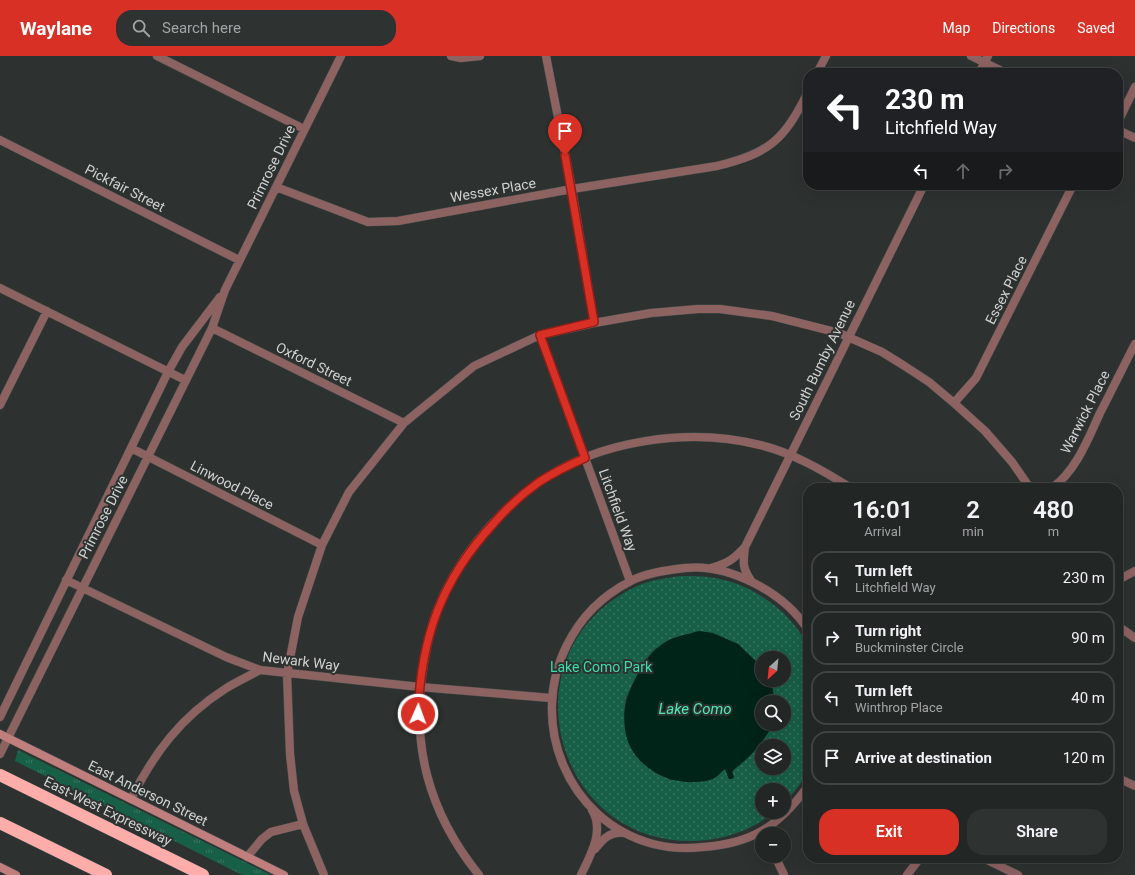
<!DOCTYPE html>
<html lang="en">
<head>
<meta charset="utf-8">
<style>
	body { margin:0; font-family:Roboto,sans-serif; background:#2e3231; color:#f1f3f6; height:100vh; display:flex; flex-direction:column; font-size:15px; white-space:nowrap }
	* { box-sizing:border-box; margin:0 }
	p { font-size:13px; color:#a2a5a6 }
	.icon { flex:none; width:22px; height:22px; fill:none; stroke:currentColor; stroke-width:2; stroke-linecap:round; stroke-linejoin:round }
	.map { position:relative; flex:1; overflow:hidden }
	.details { position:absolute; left:803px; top:427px; width:320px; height:380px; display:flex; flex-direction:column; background:#222624; border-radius:16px; box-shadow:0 4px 16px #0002,0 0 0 1px #3f4341 }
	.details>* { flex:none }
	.hud { position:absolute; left:803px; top:12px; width:320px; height:122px; border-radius:16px; box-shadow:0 4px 16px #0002,0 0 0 1px #3f4341; background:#202124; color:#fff; overflow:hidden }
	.needle { width:26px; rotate:207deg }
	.buttons { position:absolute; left:755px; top:595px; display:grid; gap:8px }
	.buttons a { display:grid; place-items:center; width:36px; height:36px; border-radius:50%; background:#222624; box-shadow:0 4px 16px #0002,0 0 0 1px #3f4341; font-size:20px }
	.pin { position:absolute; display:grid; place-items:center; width:34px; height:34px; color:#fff; margin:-41px -17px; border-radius:50% 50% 50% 0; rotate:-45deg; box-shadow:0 0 4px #0007 }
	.pin .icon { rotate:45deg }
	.me { position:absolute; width:44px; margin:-22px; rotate:2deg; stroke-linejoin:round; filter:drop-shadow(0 0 3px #0008) }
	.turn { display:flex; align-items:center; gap:14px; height:84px; padding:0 16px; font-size:18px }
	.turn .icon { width:52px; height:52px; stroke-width:2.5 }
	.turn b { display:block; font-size:28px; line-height:34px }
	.lanes { display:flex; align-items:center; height:38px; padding:0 16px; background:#0003; justify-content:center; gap:20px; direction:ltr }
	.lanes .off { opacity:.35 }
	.eta { display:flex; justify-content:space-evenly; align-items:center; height:68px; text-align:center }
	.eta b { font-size:24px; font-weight:600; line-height:28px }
	.action { display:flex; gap:8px; margin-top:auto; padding:8px 16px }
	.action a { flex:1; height:46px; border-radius:16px; background:#d93025; color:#fff; font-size:16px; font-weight:600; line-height:46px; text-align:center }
	.action a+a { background:#2e3231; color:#f1f3f6 }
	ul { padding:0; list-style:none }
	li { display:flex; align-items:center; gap:12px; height:54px; margin:0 8px 6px; padding:0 8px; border:2px solid #3f4341; border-radius:16px }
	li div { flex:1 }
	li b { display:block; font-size:15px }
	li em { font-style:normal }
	header { display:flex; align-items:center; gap:24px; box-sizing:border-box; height:56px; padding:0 20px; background:#d93025; color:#fff }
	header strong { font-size:19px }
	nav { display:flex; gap:22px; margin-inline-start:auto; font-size:14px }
	.search { width:280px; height:36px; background:#2e3231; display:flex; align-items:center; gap:10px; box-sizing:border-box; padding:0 14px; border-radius:16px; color:#a2a5a6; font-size:15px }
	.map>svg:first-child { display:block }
	.grass { fill:url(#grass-tufts) }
	.park { fill:url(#park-dots); fill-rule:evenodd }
	.water { fill:#002418 }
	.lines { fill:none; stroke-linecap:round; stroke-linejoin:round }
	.minor-casing { stroke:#4a4f4d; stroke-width:9 }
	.tertiary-casing { stroke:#4a4f4d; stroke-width:9 }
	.secondary-casing { stroke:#4a4f4d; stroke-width:9 }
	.motorway-casing { stroke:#4a4f4d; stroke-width:13 }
	.minor { stroke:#8d6362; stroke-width:8 }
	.tertiary { stroke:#8d6362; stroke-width:8 }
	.secondary { stroke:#c07e7d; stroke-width:8 }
	.motorway { stroke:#ffadab; stroke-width:12 }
	.route-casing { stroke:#8d1f18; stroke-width:10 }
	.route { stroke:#d93025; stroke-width:7 }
	.labels { text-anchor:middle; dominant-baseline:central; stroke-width:4; stroke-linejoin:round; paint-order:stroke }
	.street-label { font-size:14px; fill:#cfd2d1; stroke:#2d3230 }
	.park-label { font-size:14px; fill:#3dddaa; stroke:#2d3230 }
	.water-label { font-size:15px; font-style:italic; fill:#4ce9b4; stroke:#2d3230 }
</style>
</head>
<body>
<header>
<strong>Waylane</strong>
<div class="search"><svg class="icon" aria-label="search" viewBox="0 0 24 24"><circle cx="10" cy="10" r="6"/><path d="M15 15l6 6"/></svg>Search here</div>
<nav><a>Map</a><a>Directions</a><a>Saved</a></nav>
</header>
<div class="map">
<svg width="1135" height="819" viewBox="0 0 1135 819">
	<defs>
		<pattern id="grass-tufts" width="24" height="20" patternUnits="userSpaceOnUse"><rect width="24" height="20" fill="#185f47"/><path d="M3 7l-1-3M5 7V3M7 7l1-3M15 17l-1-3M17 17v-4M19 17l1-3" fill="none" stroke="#397560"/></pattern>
		<pattern id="park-dots" width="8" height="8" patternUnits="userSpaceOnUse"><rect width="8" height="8" fill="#185f47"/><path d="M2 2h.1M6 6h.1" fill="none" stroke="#397560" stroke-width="1.8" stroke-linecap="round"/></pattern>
	</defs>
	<rect width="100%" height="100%" fill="#2d3230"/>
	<path class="grass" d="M18,694L271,819H242L15,705Z"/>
	<path class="park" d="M681,520C696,520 710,520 724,524C758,532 793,559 808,590V716L798,731L784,748V734H762V756H774C753,774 724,784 696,785C551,790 503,592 637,530C651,524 666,522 681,520ZM738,588L762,611V602H784V624H771L775,646H784V668H773C766,681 758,692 748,702C740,710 733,711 729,723L725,713L721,716L671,724L655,717L624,657L626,642L632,629L645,604L656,592ZM762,690H784V712H762Z"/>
	<path class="water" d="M699,575L713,577L738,588L762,611V624L771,625L775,646H762V668L773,669C760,690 751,700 732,715L734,721L732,723H729L725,713C721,716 717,721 713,723C708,725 701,726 695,726C664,728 629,707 625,673C622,653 628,636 638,618C645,605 653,593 667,585C676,580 689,578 699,575Z"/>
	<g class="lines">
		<g class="minor-casing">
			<path id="minor" d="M157,0L304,73
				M451,0L461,2L480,0
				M546,0L572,133L594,267
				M971,0L1006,17
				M817,17L826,0
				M1118,66L1135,31
				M1118,74L1135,82
				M0,84L239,204
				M276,131L368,166L398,165L572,133L717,110C770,97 784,84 808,36
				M0,232L185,324
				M212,272L404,367
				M540,279L630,525
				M954,347L976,322L1073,129
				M0,349L47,255
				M131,392L322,489
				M1052,432C1076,415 1088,383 1100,357C1112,334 1123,311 1135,288
				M66,524L226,601L260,614L420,631L551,642
				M1118,524L1135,515
				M1118,570L1135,582
				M0,661L168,316L182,291L220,241
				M8,682L212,272L225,234L341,0
				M1118,722L1135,730
				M131,743C154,697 181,661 225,633C236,626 249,620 260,614
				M775,800L784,819
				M247,801L262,783L271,776L303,768
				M983,802L1018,819
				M324,819L303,768L294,735L290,698L287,618L298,561L322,489L349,436L404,367L474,310L540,279L594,267L651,257L698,253H720L772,260L839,277L882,296L903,309L929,326L954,347L985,375L1012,406L1030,432
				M479,819C428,756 410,687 424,607C427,590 430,573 436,557C455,506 493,459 538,427C598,384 689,371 760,389C793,397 822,414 851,432
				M907,819L920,802"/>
		</g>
		<g class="tertiary-casing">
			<path id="tertiary" d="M979,17L988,0
				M745,491C743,507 742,512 752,526
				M711,512C727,508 734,503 745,491L924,129
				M808,574C785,537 729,507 685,512C668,514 644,517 629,526C602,540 581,561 567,589C528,666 567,765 653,788C669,792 687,793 703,791C752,788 780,769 808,730
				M0,698L8,682
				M595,793C603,783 610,775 624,777
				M581,819C590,800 605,775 592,754"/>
		</g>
		<g class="secondary-casing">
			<path id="secondary" d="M0,678L284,819
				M0,811L16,819"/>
		</g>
		<g class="motorway-casing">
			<path id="motorway" d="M0,719L203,819
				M0,767L106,819"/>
		</g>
		<use href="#minor" class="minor"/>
		<use href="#tertiary" class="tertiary"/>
		<use href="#secondary" class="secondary"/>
		<use href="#motorway" class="motorway"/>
	</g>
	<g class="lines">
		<g class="route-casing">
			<path id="route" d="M418,658C421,582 441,524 494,467C507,452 522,438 539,426C553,417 569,409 585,402L540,279L594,266L565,99"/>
		</g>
		<use href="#route" class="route"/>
	</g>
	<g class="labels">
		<g class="street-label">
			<text transform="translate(271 111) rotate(-64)">Primrose Drive</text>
			<text transform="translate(125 132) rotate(27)">Pickfair Street</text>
			<text transform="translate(493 134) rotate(-10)">Wessex Place</text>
			<text transform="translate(1006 234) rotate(-63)">Essex Place</text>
			<text transform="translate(822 304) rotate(-64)">South Bumby Avenue</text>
			<text transform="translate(314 308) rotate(26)">Oxford Street</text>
			<text transform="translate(1085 356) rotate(-63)">Warwick Place</text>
			<text transform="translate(232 429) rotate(27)">Linwood Place</text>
			<text transform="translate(618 454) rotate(70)">Litchfield Way</text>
			<text transform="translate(103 461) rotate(-63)">Primrose Drive</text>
			<text transform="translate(301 605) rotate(7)">Newark Way</text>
			<text transform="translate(148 737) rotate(26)">East Anderson Street</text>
			<text transform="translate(108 755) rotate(26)">East-West Expressway</text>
		</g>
		<g class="park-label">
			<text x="601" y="611">Lake Como Park</text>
		</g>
		<g class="water-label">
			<text x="695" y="653">Lake Como</text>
		</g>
	</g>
</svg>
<div class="buttons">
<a><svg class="needle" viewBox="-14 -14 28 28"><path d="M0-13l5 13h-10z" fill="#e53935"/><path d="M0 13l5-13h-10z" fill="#a2a5a6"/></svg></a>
<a><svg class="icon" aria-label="search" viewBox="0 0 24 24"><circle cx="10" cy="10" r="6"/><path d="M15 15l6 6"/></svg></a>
<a><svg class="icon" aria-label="layers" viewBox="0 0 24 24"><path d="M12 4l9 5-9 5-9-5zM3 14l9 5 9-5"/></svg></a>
<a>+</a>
<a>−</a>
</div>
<div class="pin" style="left:565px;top:99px;background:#d93025"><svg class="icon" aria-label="arrive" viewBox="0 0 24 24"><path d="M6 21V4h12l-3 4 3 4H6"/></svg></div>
<svg class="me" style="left:418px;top:658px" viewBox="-20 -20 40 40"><circle r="17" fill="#d93025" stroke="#fff" stroke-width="3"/><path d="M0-11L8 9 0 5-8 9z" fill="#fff"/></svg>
<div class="hud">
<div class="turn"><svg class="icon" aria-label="left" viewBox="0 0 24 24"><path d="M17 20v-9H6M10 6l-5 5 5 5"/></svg><div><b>230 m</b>Litchfield Way</div></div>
<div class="lanes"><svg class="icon" aria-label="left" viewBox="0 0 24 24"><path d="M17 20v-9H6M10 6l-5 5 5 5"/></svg><svg class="icon off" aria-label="ahead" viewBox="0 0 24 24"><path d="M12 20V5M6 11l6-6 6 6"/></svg><svg class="icon off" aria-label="right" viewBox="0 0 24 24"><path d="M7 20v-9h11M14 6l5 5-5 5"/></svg></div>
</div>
<section class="details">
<div class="eta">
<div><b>16:01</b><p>Arrival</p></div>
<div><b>2</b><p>min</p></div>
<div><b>480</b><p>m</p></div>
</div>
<ul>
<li><svg class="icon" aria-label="left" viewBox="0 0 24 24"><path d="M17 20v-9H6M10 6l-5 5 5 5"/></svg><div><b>Turn left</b><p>Litchfield Way</p></div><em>230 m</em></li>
<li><svg class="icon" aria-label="right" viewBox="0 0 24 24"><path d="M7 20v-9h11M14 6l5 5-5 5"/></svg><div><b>Turn right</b><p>Buckminster Circle</p></div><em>90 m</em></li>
<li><svg class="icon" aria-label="left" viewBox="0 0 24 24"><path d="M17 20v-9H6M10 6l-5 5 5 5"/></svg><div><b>Turn left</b><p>Winthrop Place</p></div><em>40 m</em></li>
<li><svg class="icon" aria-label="arrive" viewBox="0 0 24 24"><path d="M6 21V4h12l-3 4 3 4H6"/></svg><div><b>Arrive at destination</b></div><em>120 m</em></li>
</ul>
<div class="action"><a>Exit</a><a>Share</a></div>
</section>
</div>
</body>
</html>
